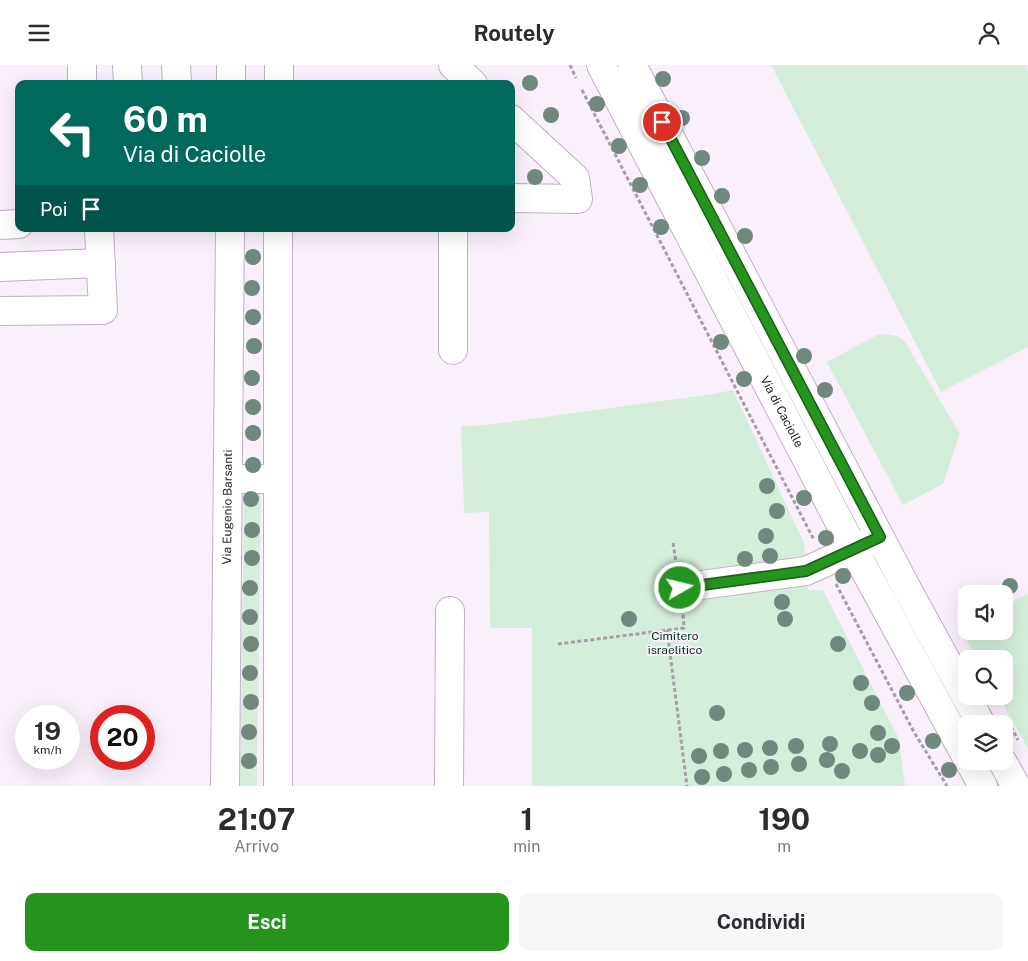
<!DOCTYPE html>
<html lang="it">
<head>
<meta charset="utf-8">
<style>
	body { margin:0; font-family:"Public Sans",sans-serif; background:#f7f7f7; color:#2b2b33; height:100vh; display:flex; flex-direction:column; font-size:19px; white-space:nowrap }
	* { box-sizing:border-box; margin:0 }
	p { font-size:16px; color:#7c7c81 }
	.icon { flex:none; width:28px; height:28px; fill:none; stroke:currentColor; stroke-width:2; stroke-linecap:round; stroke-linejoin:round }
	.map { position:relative; height:721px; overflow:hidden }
	.drawer { display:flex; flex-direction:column; background:#fff; flex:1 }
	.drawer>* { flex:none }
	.banner { position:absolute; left:15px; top:15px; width:500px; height:152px; border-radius:10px; box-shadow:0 5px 20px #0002; background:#00695c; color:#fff; overflow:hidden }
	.controls { position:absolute; left:958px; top:520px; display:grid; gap:10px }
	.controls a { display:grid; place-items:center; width:55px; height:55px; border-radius:10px; background:#fff; box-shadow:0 5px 20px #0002; font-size:25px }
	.speed { position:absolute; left:15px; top:640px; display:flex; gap:10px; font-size:25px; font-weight:700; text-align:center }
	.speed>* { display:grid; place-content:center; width:65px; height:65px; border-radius:50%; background:#fff; box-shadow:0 5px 20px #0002; line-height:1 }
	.speed small { font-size:12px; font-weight:400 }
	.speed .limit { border:8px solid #d22; background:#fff; color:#111 }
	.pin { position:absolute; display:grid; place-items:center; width:42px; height:42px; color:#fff; margin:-21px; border:2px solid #fff; border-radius:50%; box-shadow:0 1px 5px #0007 }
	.me { position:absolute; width:55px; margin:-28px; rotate:82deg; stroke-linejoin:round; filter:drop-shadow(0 0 4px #0008) }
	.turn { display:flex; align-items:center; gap:18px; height:105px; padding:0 25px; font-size:22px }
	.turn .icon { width:65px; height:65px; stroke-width:2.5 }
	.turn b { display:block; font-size:35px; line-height:42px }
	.then { display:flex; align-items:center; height:48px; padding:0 25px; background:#0003; gap:10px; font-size:19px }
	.eta { display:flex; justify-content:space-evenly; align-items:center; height:85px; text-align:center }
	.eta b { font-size:30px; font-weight:700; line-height:35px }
	.cta { display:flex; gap:10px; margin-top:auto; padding:10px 25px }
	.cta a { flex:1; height:58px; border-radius:10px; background:#25941f; color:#fff; font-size:20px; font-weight:700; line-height:58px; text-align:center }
	.cta a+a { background:#f7f7f7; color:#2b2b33 }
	header { display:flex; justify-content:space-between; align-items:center; height:65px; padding:0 25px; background:#fff; font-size:22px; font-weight:700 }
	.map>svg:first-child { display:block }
	.green { fill:#d5eedb }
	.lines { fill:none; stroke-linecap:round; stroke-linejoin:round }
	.minor-casing { stroke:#c4acc9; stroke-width:30 }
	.path { stroke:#a69da8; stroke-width:3; stroke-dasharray:4 2.5; stroke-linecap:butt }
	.minor { stroke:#fff; stroke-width:28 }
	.tree { fill:#70887e }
	.route-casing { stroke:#186014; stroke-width:12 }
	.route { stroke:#25941f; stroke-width:9 }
	.labels { text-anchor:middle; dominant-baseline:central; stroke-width:4; stroke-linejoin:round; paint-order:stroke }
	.street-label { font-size:12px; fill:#2a212c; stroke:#faf0fc }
	.park-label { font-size:12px; fill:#003316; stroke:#faf0fc }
</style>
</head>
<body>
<header><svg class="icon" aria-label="menu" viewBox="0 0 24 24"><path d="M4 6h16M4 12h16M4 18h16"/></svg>Routely<svg class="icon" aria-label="person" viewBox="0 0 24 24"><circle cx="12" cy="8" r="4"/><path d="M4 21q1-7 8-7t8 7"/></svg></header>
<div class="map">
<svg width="1028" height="721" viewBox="0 0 1028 721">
	<rect width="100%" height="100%" fill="#faf0fc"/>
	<path class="green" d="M771,0H1026L1028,4V282L941,327Z
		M885,269L897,271L905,277L960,369L943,419L903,440L827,297L877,270Z
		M733,325L804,478L808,525H823L899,674L905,721H532V563H490L489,447L464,448L461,361L486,360L713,329Z
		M261,423L257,721H240L244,424Z
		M1028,529V683L998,631H1004V594H977L960,564L966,560V566H1004V541Z"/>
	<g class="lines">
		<g class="minor-casing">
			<g id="minor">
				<path d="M82,0V19"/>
				<path d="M127,0L128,19"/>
				<path d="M176,0L177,19"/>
				<path d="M453,0L473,19"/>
				<path id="s1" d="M601,0L854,485L966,691"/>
				<path d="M632,0L906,522L981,659"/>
				<path d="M231,19V0"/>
				<path d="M279,19V0"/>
				<path d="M511,54L575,113L578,134L511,133"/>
				<path d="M0,160L19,159"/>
				<path d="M0,202L101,198"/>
				<path d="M0,246L103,245L99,164"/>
				<path d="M453,285V164"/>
				<path d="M228,414H278"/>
				<path d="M679,523L806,506L870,477"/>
				<path d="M969,696L983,721"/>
				<path d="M1002,696L1016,721"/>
				<path id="s2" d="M225,721L230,164"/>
				<path d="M278,721V164"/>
				<path d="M449,721L450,546"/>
			</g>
		</g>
		<path class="path" d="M570,0L576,13
			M582,25L814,475
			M673,478L676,497
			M836,519L914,667L947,721
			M667,565L687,721
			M558,579L684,563L683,548
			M1008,656L1018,675"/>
		<use href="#minor" class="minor"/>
	</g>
	<g class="tree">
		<circle cx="663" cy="14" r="8"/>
		<circle cx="530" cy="18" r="8"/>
		<circle cx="597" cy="39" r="8"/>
		<circle cx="551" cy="50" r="8"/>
		<circle cx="682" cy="53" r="8"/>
		<circle cx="619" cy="81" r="8"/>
		<circle cx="702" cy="93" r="8"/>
		<circle cx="535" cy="112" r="8"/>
		<circle cx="640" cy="120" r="8"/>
		<circle cx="722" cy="131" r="8"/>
		<circle cx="661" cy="162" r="8"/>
		<circle cx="745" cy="171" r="8"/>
		<circle cx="253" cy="192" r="8"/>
		<circle cx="252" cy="223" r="8"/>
		<circle cx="253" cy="252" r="8"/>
		<circle cx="721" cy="277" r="8"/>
		<circle cx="254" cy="281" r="8"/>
		<circle cx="804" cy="291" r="8"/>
		<circle cx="252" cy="313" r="8"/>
		<circle cx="744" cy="314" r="8"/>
		<circle cx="825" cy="325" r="8"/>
		<circle cx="253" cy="342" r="8"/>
		<circle cx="253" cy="368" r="8"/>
		<circle cx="253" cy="400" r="8"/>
		<circle cx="767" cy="421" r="8"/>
		<circle cx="804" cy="433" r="8"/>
		<circle cx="251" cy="434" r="8"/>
		<circle cx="777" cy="446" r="8"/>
		<circle cx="252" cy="465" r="8"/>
		<circle cx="766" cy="471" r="8"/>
		<circle cx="826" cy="473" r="8"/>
		<circle cx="770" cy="491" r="8"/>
		<circle cx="252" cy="493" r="8"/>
		<circle cx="745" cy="494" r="8"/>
		<circle cx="843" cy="511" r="8"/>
		<circle cx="1010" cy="521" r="8"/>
		<circle cx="250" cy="523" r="8"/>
		<circle cx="782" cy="537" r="8"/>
		<circle cx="250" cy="552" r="8"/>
		<circle cx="629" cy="554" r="8"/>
		<circle cx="785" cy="554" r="8"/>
		<circle cx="251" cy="579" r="8"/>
		<circle cx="838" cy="579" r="8"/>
		<circle cx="250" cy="608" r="8"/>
		<circle cx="861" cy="618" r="8"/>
		<circle cx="907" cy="628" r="8"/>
		<circle cx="251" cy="637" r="8"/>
		<circle cx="872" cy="638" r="8"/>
		<circle cx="717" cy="648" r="8"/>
		<circle cx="249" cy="667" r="8"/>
		<circle cx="878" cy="668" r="8"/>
		<circle cx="933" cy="676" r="8"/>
		<circle cx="830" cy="679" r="8"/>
		<circle cx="796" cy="681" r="8"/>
		<circle cx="892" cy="681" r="8"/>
		<circle cx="770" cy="683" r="8"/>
		<circle cx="745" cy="685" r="8"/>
		<circle cx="721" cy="686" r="8"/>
		<circle cx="860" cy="686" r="8"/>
		<circle cx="878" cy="690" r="8"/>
		<circle cx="699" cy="691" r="8"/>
		<circle cx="827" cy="695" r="8"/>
		<circle cx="249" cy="696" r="8"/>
		<circle cx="799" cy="699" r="8"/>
		<circle cx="771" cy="702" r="8"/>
		<circle cx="749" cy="705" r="8"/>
		<circle cx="949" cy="705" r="8"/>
		<circle cx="842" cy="706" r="8"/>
		<circle cx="724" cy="709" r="8"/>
		<circle cx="702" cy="712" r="8"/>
	</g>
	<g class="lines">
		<g class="route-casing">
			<path id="route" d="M662,57L880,472L806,506L680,523"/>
		</g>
		<use href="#route" class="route"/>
	</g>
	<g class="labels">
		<g class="street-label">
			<text stroke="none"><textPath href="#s1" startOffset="391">Via di Caciolle</textPath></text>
			<text stroke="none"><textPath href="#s2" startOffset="279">Via Eugenio Barsanti</textPath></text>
		</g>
		<g class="park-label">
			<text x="675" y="571">Cimitero<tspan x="675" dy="14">israelitico</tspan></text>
		</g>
	</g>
</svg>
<div class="controls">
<a><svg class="icon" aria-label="sound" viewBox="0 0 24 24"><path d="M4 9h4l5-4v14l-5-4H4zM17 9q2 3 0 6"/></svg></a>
<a><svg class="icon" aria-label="search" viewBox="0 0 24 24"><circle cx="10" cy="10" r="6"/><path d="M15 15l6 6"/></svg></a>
<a><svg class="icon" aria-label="layers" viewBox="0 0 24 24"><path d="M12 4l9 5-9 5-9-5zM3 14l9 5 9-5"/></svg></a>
</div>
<div class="speed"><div>19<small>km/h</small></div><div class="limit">20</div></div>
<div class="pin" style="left:662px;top:57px;background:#d93025"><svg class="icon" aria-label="arrive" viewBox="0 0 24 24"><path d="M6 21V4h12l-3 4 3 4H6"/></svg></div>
<svg class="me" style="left:680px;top:523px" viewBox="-20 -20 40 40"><circle r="17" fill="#25941f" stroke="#fff" stroke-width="3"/><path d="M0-11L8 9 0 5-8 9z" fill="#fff"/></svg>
<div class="banner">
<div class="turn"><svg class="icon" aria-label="left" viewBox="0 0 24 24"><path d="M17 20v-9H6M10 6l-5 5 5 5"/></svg><div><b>60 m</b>Via di Caciolle</div></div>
<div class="then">Poi<svg class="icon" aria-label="arrive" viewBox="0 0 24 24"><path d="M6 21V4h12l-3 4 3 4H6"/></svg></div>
</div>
</div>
<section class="drawer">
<div class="eta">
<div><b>21:07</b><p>Arrivo</p></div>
<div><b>1</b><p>min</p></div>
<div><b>190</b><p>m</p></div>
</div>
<div class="cta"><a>Esci</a><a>Condividi</a></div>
</section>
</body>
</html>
